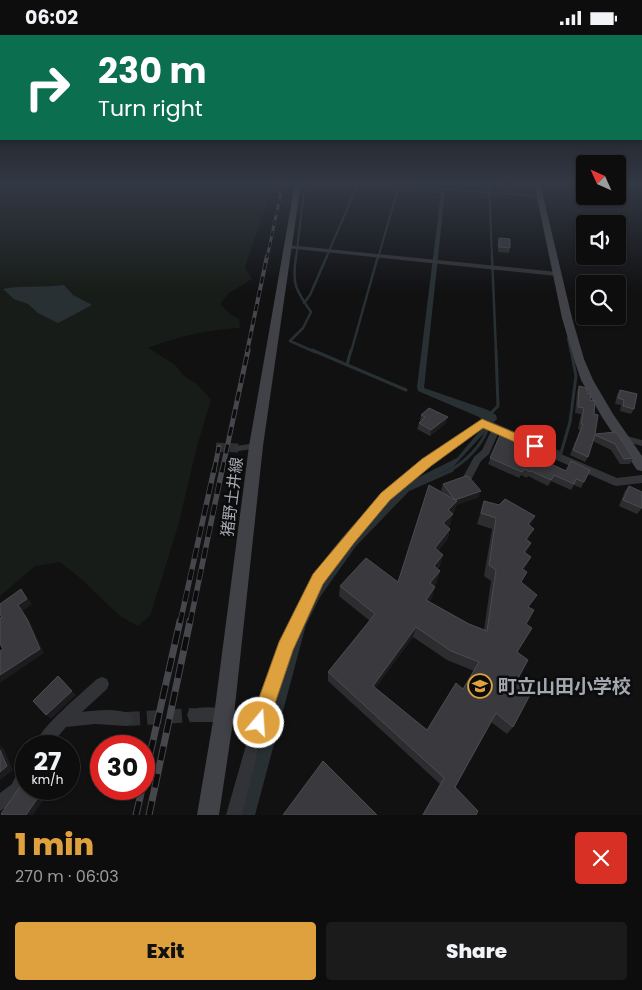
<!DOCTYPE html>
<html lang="en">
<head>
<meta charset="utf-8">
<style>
	body { margin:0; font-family:Poppins,"Noto Sans JP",sans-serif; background:#1b1b1c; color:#f1f3f6; height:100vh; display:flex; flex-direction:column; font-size:19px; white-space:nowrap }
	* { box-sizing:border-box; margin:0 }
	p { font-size:16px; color:#9a9c9e }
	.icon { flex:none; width:28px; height:28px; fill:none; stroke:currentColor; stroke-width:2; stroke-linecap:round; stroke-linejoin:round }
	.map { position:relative; height:780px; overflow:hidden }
	.side { display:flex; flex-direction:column; background:#0d0d0e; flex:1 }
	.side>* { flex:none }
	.top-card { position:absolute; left:0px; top:0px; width:642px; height:105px; box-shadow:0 1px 4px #0004,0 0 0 1px #2d2d2e; background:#0b6e4f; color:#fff; overflow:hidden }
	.needle { width:32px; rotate:315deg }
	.controls { position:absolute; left:576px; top:120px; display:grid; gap:10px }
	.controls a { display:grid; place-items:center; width:50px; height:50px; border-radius:5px; background:#0d0d0e; box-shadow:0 1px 4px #0004,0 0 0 1px #2d2d2e; font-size:25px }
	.speed { position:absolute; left:15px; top:700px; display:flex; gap:10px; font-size:25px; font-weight:700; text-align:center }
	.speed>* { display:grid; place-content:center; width:65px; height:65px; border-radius:50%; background:#0d0d0e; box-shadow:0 1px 4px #0004,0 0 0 1px #2d2d2e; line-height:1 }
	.speed small { font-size:12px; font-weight:400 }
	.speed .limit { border:8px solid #d22; background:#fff; color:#111 }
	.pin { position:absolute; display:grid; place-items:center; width:42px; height:42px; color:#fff; margin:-21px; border-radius:10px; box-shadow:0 2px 8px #0006 }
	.me { position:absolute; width:55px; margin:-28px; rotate:18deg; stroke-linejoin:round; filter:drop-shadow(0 0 4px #0008) }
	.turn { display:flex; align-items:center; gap:18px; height:105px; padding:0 15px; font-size:22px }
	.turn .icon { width:65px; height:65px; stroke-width:2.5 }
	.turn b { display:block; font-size:35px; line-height:42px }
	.round { display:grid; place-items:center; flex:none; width:52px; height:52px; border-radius:5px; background:#1b1b1c }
	.summary { display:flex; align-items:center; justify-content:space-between; height:85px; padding:0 15px }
	h1 { font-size:30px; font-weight:800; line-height:38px; color:#dea13d }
	.primary-button { display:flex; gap:10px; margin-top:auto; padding:10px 15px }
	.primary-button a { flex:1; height:58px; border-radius:5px; background:#dea13d; color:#111; font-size:20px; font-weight:800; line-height:58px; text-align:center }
	.primary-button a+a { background:#1b1b1c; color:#f1f3f6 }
	.status { display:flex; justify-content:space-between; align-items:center; height:35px; padding:0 25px; background:#0d0d0e; direction:ltr }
	.status svg { height:14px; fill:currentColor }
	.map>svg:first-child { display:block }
	.green { fill:#181c18 }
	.water { fill:#293034 }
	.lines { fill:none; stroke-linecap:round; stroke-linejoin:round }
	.stream-far3 { stroke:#293034; stroke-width:2 }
	.stream-far2 { stroke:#293034; stroke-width:2.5 }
	.stream-far1 { stroke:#293034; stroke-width:3 }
	.stream { stroke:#293034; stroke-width:4 }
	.street-tunnel-far1 { stroke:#2e2f32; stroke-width:9; stroke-dasharray:9 4.5; stroke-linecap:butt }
	.street-tunnel { stroke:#2e2f32; stroke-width:14; stroke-dasharray:14 7; stroke-linecap:butt }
	.street { fill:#323337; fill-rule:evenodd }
	.secondary { fill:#414247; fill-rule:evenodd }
	.rail-far4-casing { stroke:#46474c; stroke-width:3 }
	.rail-far3-casing { stroke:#46474c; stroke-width:4 }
	.rail-far2-casing { stroke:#46474c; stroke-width:5 }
	.rail-far1-casing { stroke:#46474c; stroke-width:5.5 }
	.rail-casing { stroke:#46474c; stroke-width:7 }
	.rail-far4 { stroke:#0c0c0d; stroke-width:2; stroke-dasharray:5.5; stroke-linecap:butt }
	.rail-far3 { stroke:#0c0c0d; stroke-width:2.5; stroke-dasharray:7; stroke-linecap:butt }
	.rail-far2 { stroke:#0c0c0d; stroke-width:3; stroke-dasharray:9; stroke-linecap:butt }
	.rail-far1 { stroke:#0c0c0d; stroke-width:4; stroke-dasharray:11; stroke-linecap:butt }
	.rail { stroke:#0c0c0d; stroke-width:5; stroke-dasharray:14; stroke-linecap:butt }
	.wall { fill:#2d2d30; fill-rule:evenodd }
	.shaded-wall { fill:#1c1c1e }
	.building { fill:#3a3a3e; stroke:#4a4c50; fill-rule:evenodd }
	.route { fill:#dea13d; stroke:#906928 }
	.labels { text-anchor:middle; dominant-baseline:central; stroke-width:5; stroke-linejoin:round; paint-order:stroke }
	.street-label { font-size:16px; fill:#a4a8b1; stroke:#0c0c0d }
	.near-poi-label { font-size:19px; font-weight:bold; fill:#a4a8b1; stroke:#0c0c0d; text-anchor:start }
</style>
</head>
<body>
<div class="status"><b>06:02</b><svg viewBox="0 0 49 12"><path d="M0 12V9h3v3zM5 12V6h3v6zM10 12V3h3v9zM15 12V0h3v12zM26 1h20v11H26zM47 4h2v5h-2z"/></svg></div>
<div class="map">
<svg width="642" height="780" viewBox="0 0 642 780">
	<rect width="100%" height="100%" fill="#111112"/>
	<path class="green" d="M0,148H264L268,151L265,173L245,232L252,244L229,258L220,269L230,279L239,284L240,293C211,294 175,302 148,313L175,330L184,341L197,349L211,365L197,411L178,491L150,581L138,591L120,581L80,543L60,527L35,531L0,561Z"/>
	<path class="water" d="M358,148H361L362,150L445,157L424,353L488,375L496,380L497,384L453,432L414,451L356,511L320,562L306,590L255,780H238L274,666L285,624L311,563L342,519L370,483L399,455L419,442L457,423L483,392V386L479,382L418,356L417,352L441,158L357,151Z
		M64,250L73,260L92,270L58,288L38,278L28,269L14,264L3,254C23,250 44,253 64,250Z"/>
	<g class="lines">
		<path class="stream-far3" d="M361,148L538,161
			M489,148L492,223
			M296,223L305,148
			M326,223L357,151H359
			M378,223L398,154"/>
		<path class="stream-far2" d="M296,221C292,249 295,254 311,277L303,293L290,306L315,317
			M492,221L496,317
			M304,268L310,260L327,221
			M568,303L571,317
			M351,317L378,221"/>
		<path class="stream-far1" d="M312,315L406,355
			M347,330L351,315
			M490,379L498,371L496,315
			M491,388L561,418L570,387L576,341L571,315
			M449,436C465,427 483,410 488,392"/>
		<path class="stream" d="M409,454L452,435"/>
		<path class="street-tunnel-far1" d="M216,412L239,413"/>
		<path class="street-tunnel" d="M126,684L194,680"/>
		<path class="street" d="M288,210L557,237L560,239L557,241L286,213L285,212Z
			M482,385L617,443L642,440V448L616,451L613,450L498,399L489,419L481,426L471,445L468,446L465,445L463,442L474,422L482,415L491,396L483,392C416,439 353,491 313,563C278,627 260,710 242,780H226L251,693L224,687H194L189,685L187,680L189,675C207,668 237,676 255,680C269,638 282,596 304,557C333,505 377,463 423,426C436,416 449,406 463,397C469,393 475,387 482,385Z
			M623,400L642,405V411L620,405L619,403L620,401Z
			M256,408L259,409L261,411L259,413L239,416L236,415L234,413L236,411Z
			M102,642L107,644L109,649L107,654L82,677C97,675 117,673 131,679L133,684L131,689L126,691L95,689L66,692L50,711H34C41,691 81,659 97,644Z
			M26,728C27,746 29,754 13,767C9,770 5,773 0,776V758L12,749L21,730Z"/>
		<path class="secondary" d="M295,148H301L263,411L234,680L219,780H197L214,680L249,411Z
			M534,148H540L572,283L584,324L593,345L613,379L642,421V436L637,435L602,382L581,345L574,324L562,283Z"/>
		<g class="rail-far4-casing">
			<path id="rail-far4" d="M267,223L283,148"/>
		</g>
		<g class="rail-far3-casing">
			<path id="rail-far3" d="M247,317L267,221"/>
		</g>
		<g class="rail-far2-casing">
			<path id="rail-far2" d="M214,436L219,412
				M222,436L248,315"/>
		</g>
		<g class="rail-far1-casing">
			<path id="rail-far1" d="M180,588L214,435
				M190,588L222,435"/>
		</g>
		<g class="rail-casing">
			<path id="rail" d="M144,746L180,586
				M136,780L142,754
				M149,780L190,586"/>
		</g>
		<use href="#rail-far4" class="rail-far4"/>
		<use href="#rail-far3" class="rail-far3"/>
		<use href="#rail-far2" class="rail-far2"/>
		<use href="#rail-far1" class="rail-far1"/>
		<use href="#rail" class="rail"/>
	</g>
	<path class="wall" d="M499,203L510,213L509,218L498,217V208Z
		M579,351L587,358L590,365L594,379L595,399L616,397L633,423L630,429H620L611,415L593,406L588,422L585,427L570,420L580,395L578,394L581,379L575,378L577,357Z
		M620,355L634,374L631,379L620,376L621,370L615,369L617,360Z
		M421,380L446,388L430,401L417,394L419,388L421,386L420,385Z
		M501,398L514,412L584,447L581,453L574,450L571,455L551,446L548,451L528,441L527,443L521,440L519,443L488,429Z
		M443,449L479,462L456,470L454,477L452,479L450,490L448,492L450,494L447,505L438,516L440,531L437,534V547L434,551L432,562L429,567L469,589L484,595L491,546L484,541L492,494L477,489L484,466L535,481L530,491L527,505L531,508L526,518L531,522L524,535L521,547L529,572L526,589L517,617L513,692L507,699L491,687L455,752L476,780H422L440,749L328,646V637L370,586L339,561L340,551L398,547L444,459L441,455ZM413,602L447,625L474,636L463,654L427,695L375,653Z
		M629,451L642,473L637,479L619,471L625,456Z"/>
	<path class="shaded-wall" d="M448,382L446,388L430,401L431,395Z
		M481,456L479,462L456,470L454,477L445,486L448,475L455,465Z
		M453,479L450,490L440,499L443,488Z
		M535,481L530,492L528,489Z
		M450,494L447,505L432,524L435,513Z
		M534,494L528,505L520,515L526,504Z
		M531,508L526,519L524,517Z
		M443,520L440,531L431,541L434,531Z
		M531,522L525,533L516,544L522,534Z
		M440,536L437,547L427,559L430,548Z
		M435,552L432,562L423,575L426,565Z
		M21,554L32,569L23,576L31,589L44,618L0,648V640L18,570Z
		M416,592L413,602L371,659L373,651Z
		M58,641L76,660L51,684L46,680Z
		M0,711L4,714L13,735L0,745Z
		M44,754H51L33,780H26Z"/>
	<path class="building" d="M499,203L510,204V213L499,212Z
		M579,351L587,353V358L591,359L590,365L595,366L594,379L598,380L595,399L616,397L633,423L624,424L615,409L595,400L588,422L573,415L583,389H581L584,373L578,372Z
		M620,355L637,359L634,374L623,371L624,365L618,363Z
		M429,373L448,382L431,395L419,388L425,382L421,380Z
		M501,398L517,403L514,412L566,436L571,426L590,435L584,447L576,444L574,449L554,440L551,445L531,436L530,437L524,434L522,437L490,423Z
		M466,441L469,442L481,456L455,465L443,449Z
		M429,450L457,466L448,475L453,479L443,488L450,494L435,513L443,520L434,531L440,536L430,548L435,552L426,565L469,589L487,596L496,535L489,530L496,483L481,478L484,466L499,470L505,464L535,481L528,489L534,494L526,504L531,508L524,517L531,522L522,534L527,537L521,547L537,560L528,572L534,575L526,589L532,593L517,617L528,625L516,647L531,658L513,692L496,678L455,752L478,776L476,780H423L444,743L328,637L375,579L340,551L366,523L398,547ZM416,592L451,616L479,627L463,654L456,648L427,695L373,651Z
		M629,451L642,457V473L623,465Z
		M21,554L27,564L18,570L27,584L40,614L0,640V616L3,614L0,609V583L2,582L0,580V569Z
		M58,641L72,656L46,680L33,666Z
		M0,715L7,731L0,737Z
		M323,726L377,780H283Z
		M26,743V754H44L26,780H2L1,779Z"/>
	<linearGradient id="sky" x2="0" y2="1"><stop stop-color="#09090a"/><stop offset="0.58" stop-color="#323844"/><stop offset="1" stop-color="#323844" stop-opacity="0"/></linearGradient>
	<rect width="642" height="257" fill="url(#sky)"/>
	<path class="route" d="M482,384L539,408L541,411L539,414H531L483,393L431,431L390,465L354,508L323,549L293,615L266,695L259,697L253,695L250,688L279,607L313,539L381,458L422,424Z"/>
	<defs>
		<g id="school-ring" transform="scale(1.25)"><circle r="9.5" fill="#0c0c0d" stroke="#dea13d" stroke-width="1.5"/><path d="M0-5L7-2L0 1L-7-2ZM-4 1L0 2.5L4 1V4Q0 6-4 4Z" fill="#dea13d"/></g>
	</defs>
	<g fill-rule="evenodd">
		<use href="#school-ring" x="480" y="651"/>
	</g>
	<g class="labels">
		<g class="street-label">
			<text transform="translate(232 462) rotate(-83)">猪野土井線</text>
		</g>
		<g class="near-poi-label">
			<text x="498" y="651">町立山田小学校</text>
		</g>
	</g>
</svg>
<div class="controls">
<a><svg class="needle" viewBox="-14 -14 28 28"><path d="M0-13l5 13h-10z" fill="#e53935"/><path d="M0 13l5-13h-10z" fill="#9a9c9e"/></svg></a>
<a><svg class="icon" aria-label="sound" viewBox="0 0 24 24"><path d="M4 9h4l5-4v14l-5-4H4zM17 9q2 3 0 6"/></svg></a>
<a><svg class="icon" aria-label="search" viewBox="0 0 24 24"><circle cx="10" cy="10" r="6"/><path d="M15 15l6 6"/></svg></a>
</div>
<div class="speed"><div>27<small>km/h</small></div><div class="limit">30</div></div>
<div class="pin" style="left:535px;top:411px;background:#d93025"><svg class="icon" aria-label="arrive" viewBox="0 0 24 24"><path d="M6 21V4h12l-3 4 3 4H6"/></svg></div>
<svg class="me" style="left:259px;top:688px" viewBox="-20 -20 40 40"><circle r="17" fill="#dea13d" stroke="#fff" stroke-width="3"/><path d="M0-11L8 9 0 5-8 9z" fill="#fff"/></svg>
<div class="top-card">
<div class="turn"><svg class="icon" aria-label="right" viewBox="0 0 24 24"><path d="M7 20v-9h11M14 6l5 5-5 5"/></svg><div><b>230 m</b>Turn right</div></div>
</div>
</div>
<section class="side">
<div class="summary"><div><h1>1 min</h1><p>270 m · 06:03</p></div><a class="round" style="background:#d93025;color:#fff"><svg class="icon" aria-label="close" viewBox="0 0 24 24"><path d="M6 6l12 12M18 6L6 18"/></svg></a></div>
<div class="primary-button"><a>Exit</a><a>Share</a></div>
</section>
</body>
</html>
